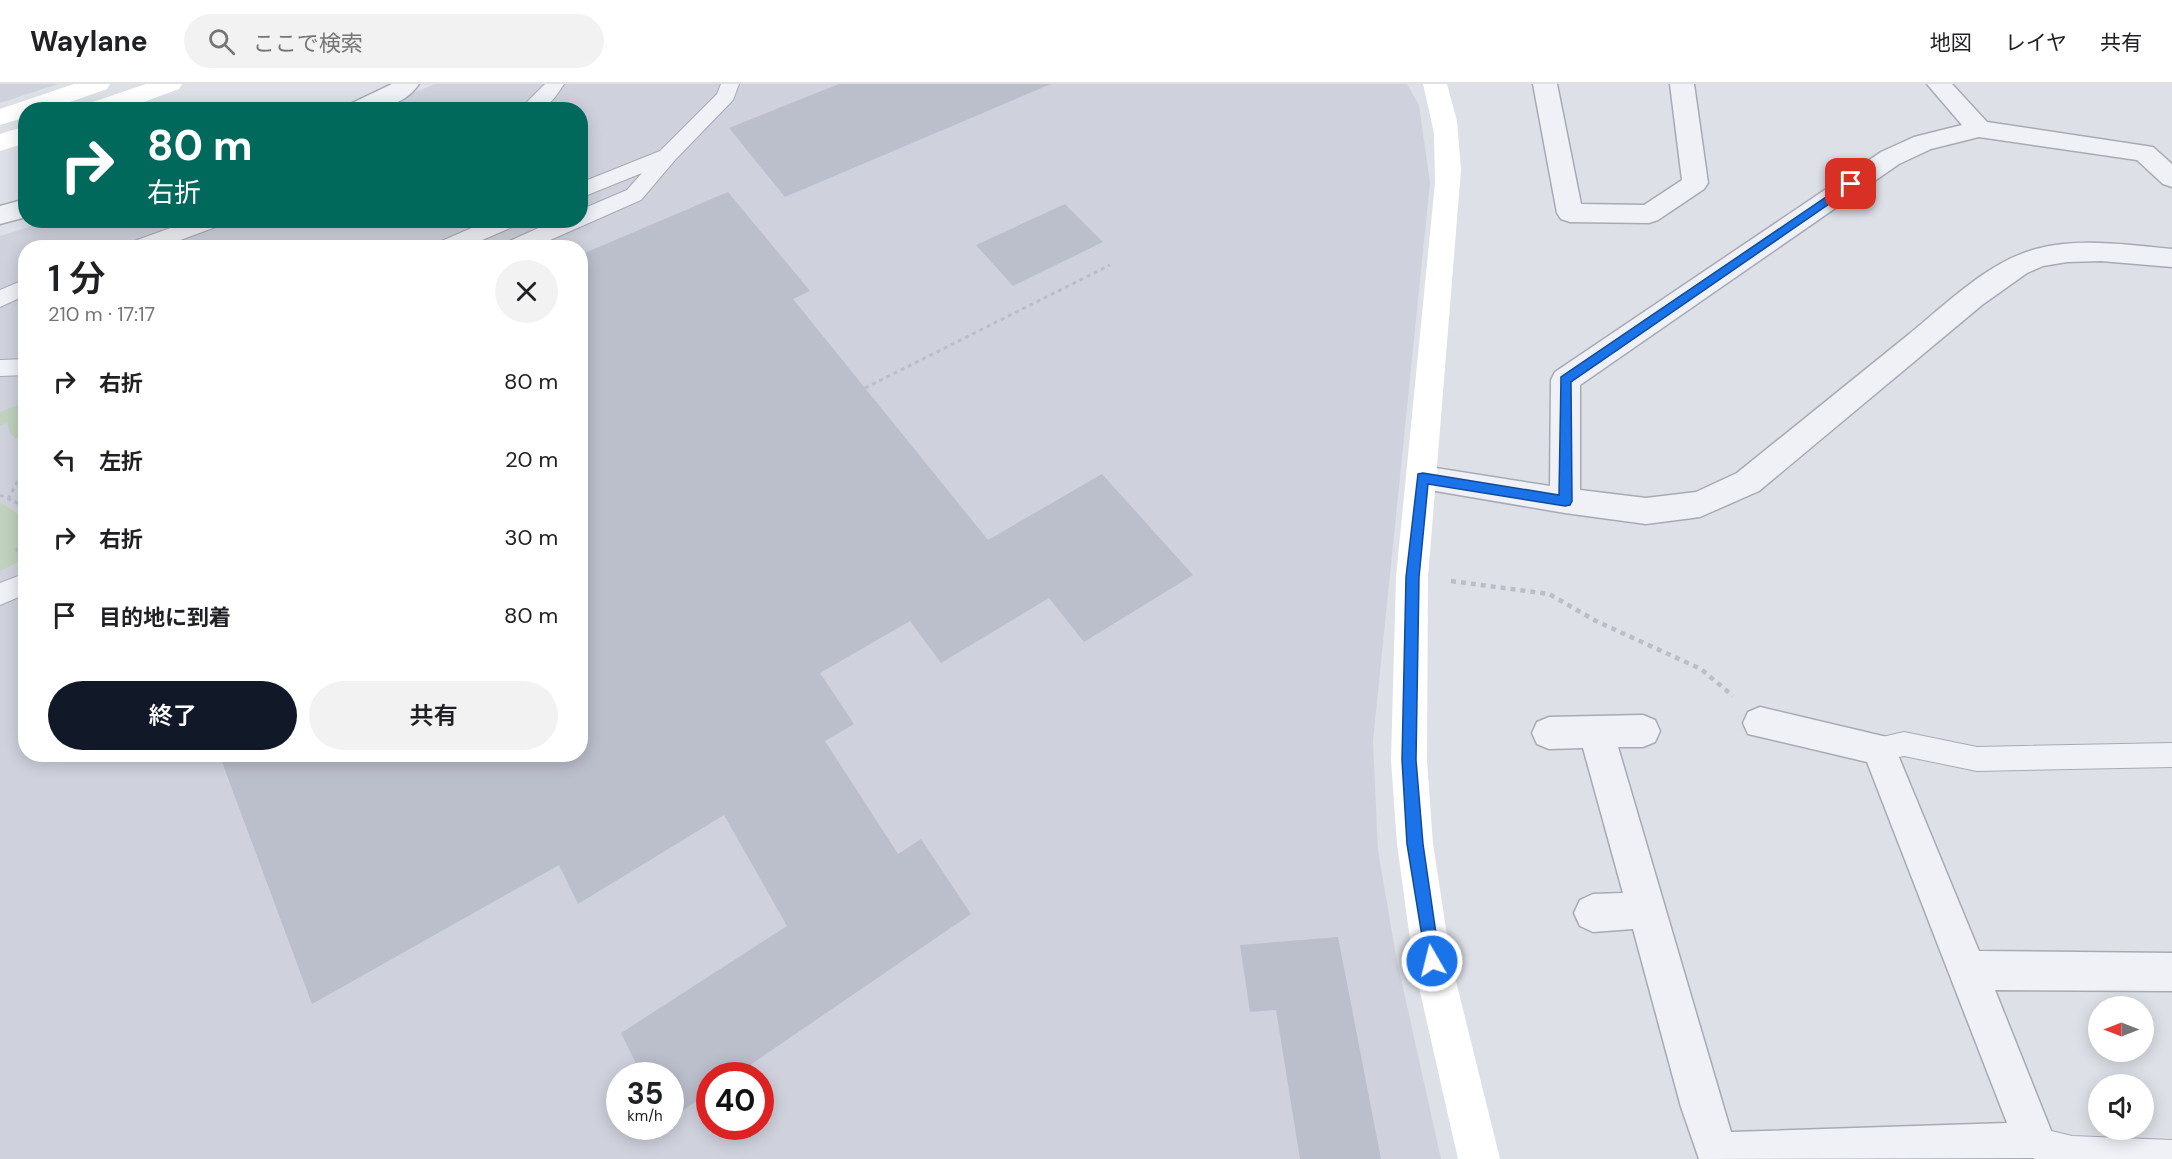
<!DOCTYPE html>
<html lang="ja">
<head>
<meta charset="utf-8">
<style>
	body { margin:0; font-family:"DM Sans","Noto Sans JP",sans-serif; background:#f2f2f2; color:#202124; height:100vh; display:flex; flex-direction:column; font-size:22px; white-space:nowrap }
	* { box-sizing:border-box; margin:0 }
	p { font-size:20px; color:#757577 }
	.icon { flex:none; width:33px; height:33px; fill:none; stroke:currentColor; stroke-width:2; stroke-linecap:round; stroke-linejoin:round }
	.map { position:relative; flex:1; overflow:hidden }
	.side { position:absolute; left:18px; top:156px; width:570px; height:522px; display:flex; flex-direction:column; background:#fff; border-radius:24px; box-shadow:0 3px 15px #0003 }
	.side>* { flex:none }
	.guide { position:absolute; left:18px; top:18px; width:570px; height:126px; border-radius:24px; box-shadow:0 3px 15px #0003; background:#00695c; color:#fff; overflow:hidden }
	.needle { width:39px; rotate:270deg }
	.buttons { position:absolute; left:2088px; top:912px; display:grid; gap:12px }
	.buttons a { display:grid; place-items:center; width:66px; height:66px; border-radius:50%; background:#fff; box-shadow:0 3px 15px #0003; font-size:30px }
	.speed { position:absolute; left:606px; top:978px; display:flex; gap:12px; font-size:30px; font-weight:700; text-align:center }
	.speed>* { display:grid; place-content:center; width:78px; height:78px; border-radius:50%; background:#fff; box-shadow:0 3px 15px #0003; line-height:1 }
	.speed small { font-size:15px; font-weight:400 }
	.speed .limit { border:9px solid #d22; background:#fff; color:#111 }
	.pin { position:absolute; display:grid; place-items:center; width:51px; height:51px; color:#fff; margin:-26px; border-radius:12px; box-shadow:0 3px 9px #0006 }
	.me { position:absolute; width:66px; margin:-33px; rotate:352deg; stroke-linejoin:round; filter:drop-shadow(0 0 4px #0008) }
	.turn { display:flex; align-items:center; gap:21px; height:126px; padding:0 30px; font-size:27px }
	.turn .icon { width:78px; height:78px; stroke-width:2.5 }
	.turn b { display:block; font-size:42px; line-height:51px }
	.round { display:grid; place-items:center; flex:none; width:63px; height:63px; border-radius:32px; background:#f2f2f2 }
	.headline { display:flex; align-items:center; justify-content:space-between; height:102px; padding:0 30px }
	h1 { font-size:36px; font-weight:600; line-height:45px }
	.action { display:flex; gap:12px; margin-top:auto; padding:12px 30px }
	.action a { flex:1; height:69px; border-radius:36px; background:#111827; color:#fff; font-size:24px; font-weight:600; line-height:69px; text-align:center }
	.action a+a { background:#f2f2f2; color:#202124 }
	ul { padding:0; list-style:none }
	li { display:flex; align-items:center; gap:18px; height:78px; padding:0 30px }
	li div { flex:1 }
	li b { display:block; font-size:22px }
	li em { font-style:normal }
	header { display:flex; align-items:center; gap:36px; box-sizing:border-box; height:84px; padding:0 30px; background:#fff; border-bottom:2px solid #e0e0e0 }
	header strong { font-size:28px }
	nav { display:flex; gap:33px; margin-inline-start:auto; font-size:21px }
	.search { width:420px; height:54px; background:#f2f2f2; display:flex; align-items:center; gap:15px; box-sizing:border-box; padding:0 21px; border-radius:33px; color:#757577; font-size:22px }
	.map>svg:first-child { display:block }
	.built { fill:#cfd2dd; fill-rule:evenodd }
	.green { fill:#c0d2be }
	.building { fill:#bbbecb }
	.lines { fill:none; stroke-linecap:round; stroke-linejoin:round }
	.lane-casing { stroke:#a7aab5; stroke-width:2 }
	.street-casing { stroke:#a7aab5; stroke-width:3 }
	.path-far1 { stroke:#bbbec6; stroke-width:3; stroke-dasharray:4 4; stroke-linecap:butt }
	.path { stroke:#bbbec6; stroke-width:4.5; stroke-dasharray:5 5; stroke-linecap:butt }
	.lane { fill:#f0f1f6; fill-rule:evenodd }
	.street { fill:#f0f1f6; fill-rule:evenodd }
	.secondary { fill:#fff; fill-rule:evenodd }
	.route { fill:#1a73e8; stroke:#114b97; stroke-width:1.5 }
</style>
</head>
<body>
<header>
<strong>Waylane</strong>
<div class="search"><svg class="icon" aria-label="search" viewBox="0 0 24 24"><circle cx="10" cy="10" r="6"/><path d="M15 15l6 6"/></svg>ここで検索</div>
<nav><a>地図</a><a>レイヤ</a><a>共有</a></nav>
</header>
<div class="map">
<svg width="2172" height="1075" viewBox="0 0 2172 1075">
	<rect width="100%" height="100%" fill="#dee0e8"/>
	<path class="built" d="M0,0H58L0,19Z
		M435,0H1407L1419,21L1430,99L1373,657L1378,766L1396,872L1441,1075H0V152L50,136H580V26L379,25L381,22ZM26,164H580V670H26ZM620,992H670V1042H620ZM710,992H760V1042H710Z"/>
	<path class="green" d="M25,318V354H15L10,349L7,339L0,342V328Z
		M0,418L26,435L25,475L0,487Z"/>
	<path class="building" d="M839,0H1051L785,113L729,44Z
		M728,108L810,207L793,215L988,456L1102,390L1193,491L1084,558L1049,514L941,579L910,537L820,589L854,640L825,657L898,770L921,755L971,830L734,992H710V1008L670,1035V992H642L621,949L787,842L724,731L578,820L559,781L312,920L219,670H580V171Z
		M1065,120L1103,158L1013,202L976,161Z
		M1338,853L1381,1075H1300L1276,926L1250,928L1240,861Z"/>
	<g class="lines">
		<g class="lane-casing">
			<path id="lane" d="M545,0H564C549,23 546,26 519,26Z
				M721,0H739L733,16L675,76L641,116L532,164H502L505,159L556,136H580V126L627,106L642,89L580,114V99L660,67L717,10Z
				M192,136H224L221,141L159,164H126L129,159Z
				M490,136H520L517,141L464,164H434L437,159Z
				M26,195V211L0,223V206Z
				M26,275V291L0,292V276Z
				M26,489V510L0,521V499Z
				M1904,648L1977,663L2172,659V683L1977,687L1904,672L1879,677L1869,674L1865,665L1869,656Z
				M2035,1043L2072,1052L2172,1056V1075H2035L2024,1070L2019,1059L2024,1048Z"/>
		</g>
		<g class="street-casing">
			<path id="street" d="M392,0H419C403,24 373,26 347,26L350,20Z
				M1533,0H1557L1581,120L1644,121L1682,96L1670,0H1694L1708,99L1704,105L1658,136L1649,139L1570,138L1561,135L1557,129Z
				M1927,0H1952L1987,38L2153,63L2172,80V103L2163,100L2137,76L1979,53L1931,65L1899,80L1580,301V406L1646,414L1696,408L1737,389C1794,343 1851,297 1908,251C1945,221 1989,177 2036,165C2079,153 2128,161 2172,165V183L2101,177L2067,178L2043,182L2027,189L1982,221L1759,407L1700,433L1646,440L1565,429L1412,403L1408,394L1412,385L1423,382L1550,402L1551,296L1555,288L1881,68L1914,53L1962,41Z
				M26,115V133L0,140V122Z
				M1760,623L1891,654L1979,867L2172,869V907L1995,906L2056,1059L2050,1074L1699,1075L1681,1023L1633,845L1593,848L1580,842L1574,829L1580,816L1593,810L1623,809L1583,664L1549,665L1537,660L1532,649L1537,638L1549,633L1643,631L1655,636L1660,647L1655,658L1643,663H1618L1731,1048L2007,1039L1867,678L1748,650L1743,639L1748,628Z"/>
		</g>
		<path class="path-far1" d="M865,304L1110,181
			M0,411L26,423
			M8,415L26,382
			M20,464L26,460"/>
		<path class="path" d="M16,467L22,463
			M1451,497L1549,510L1596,537L1701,585L1733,612"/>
		<use href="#lane" class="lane"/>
		<use href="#street" class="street"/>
		<path class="secondary" d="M74,0H110L107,5L47,26H26V33L0,41V25Z
			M146,0H182L179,5L122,26H84L87,20Z
			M1423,0H1447L1457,37L1461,86L1428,493L1427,676L1433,760L1451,877L1500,1075H1458L1413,877L1397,760L1391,676L1396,493L1435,99L1434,49Z
			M26,42V59L0,67V50Z"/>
	</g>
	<path class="route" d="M1851,96L1855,97V102L1571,298L1572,417L1570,421L1565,422L1428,400L1419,493L1416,676L1423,760L1440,877L1438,883L1432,885L1427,883L1407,760L1402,676L1406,493L1418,390L1423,389L1559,411L1561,293Z"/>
</svg>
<div class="buttons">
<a><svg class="needle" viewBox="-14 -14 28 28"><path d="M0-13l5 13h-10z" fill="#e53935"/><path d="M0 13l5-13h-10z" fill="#757577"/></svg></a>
<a><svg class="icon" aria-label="sound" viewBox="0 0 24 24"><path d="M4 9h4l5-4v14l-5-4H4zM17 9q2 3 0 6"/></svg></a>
</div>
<div class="speed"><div>35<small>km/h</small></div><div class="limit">40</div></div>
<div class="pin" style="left:1851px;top:100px;background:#d93025"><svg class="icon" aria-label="arrive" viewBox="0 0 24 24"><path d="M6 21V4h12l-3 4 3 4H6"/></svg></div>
<svg class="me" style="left:1432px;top:877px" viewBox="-20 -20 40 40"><circle r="17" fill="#1a73e8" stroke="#fff" stroke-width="3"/><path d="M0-11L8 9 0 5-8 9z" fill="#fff"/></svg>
<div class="guide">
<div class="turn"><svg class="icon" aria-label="right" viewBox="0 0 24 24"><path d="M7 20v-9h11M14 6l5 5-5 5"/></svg><div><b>80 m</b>右折</div></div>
</div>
<section class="side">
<div class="headline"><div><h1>1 分</h1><p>210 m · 17:17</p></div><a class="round"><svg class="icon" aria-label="close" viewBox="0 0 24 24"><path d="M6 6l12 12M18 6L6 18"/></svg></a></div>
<ul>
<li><svg class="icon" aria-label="right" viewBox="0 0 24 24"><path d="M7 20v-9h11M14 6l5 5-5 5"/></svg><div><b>右折</b></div><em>80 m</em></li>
<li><svg class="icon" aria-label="left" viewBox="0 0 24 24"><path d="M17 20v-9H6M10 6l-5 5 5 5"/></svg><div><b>左折</b></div><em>20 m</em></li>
<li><svg class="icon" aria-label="right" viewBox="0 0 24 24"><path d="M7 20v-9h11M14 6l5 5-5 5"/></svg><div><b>右折</b></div><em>30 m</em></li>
<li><svg class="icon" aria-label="arrive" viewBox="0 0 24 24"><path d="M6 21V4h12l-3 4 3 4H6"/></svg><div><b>目的地に到着</b></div><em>80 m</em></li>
</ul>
<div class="action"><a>終了</a><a>共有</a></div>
</section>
</div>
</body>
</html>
